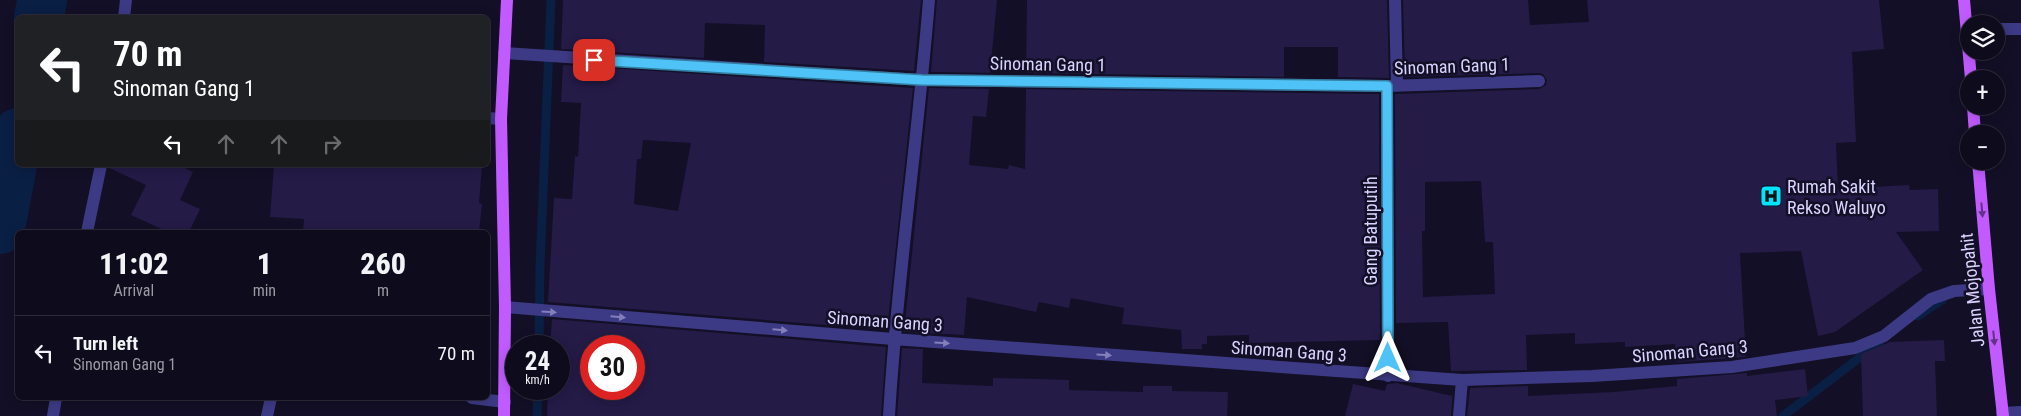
<!DOCTYPE html>
<html lang="en">
<head>
<meta charset="utf-8">
<style>
	body { margin:0; font-family:"Roboto Condensed",sans-serif; background:#1c1929; color:#f1f3f6; height:100vh; display:flex; flex-direction:column; font-size:19px; white-space:nowrap }
	* { box-sizing:border-box; margin:0 }
	p { font-size:16px; color:#9b9ba3 }
	.icon { flex:none; width:28px; height:28px; fill:none; stroke:currentColor; stroke-width:2; stroke-linecap:round; stroke-linejoin:round }
	.map { position:relative; flex:1; overflow:hidden }
	.details { position:absolute; left:15px; top:230px; width:475px; height:170px; display:flex; flex-direction:column; background:#0e0b1c; border-radius:8px; box-shadow:0 2px 12px #0003,0 0 0 1px #2e2b3b }
	.details>* { flex:none }
	.top-card { position:absolute; left:15px; top:15px; width:475px; height:152px; border-radius:8px; box-shadow:0 2px 12px #0003,0 0 0 1px #2e2b3b; background:#202124; color:#fff; overflow:hidden }
	.tools { position:absolute; left:1960px; top:15px; display:grid; gap:10px }
	.tools a { display:grid; place-items:center; width:45px; height:45px; border-radius:50%; background:#0e0b1c; box-shadow:0 2px 12px #0003,0 0 0 1px #2e2b3b; font-size:25px }
	.speed { position:absolute; left:505px; top:335px; display:flex; gap:10px; font-size:25px; font-weight:700; text-align:center }
	.speed>* { display:grid; place-content:center; width:65px; height:65px; border-radius:50%; background:#0e0b1c; box-shadow:0 2px 12px #0003,0 0 0 1px #2e2b3b; line-height:1 }
	.speed small { font-size:12px; font-weight:400 }
	.speed .limit { border:8px solid #d22; background:#fff; color:#111 }
	.pin { position:absolute; display:grid; place-items:center; width:42px; height:42px; color:#fff; margin:-21px; border-radius:10px; box-shadow:0 2px 8px #0006 }
	.me { position:absolute; width:55px; margin:-28px; rotate:0deg; stroke-linejoin:round; filter:drop-shadow(0 0 4px #0008) }
	.turn { display:flex; align-items:center; gap:18px; height:105px; padding:0 15px; font-size:22px }
	.turn .icon { width:65px; height:65px; stroke-width:2.5 }
	.turn b { display:block; font-size:35px; line-height:42px }
	.lanes { display:flex; align-items:center; height:48px; padding:0 15px; background:#0003; justify-content:center; gap:25px; direction:ltr }
	.lanes .off { opacity:.35 }
	.eta { display:flex; justify-content:space-evenly; align-items:center; height:85px; text-align:center }
	.eta b { font-size:30px; font-weight:800; line-height:35px }
	ul { padding:0; list-style:none }
	li { display:flex; align-items:center; gap:15px; height:75px; padding:0 15px; border-top:1px solid #2e2b3b }
	li div { flex:1 }
	li b { display:block; font-size:19px }
	li em { font-style:normal }
	.map>svg:first-child { display:block }
	.lines { fill:none; stroke-linecap:round; stroke-linejoin:round }
	.stream { stroke:#0a1f44; stroke-width:9 }
	.river { stroke:#0a1f44; stroke-width:50 }
	.building { fill:#241b47; fill-rule:evenodd }
	.minor { stroke:#3d3a85; stroke-width:12 }
	.major { stroke:#c25bff; stroke-width:12 }
	.oneway { fill:#623188 }
	.oneway2 { fill:#837fbc }
	.route-casing { stroke:#337fa1; stroke-width:12 }
	.route { stroke:#4fc3f7; stroke-width:9 }
	.labels { text-anchor:middle; dominant-baseline:central; stroke-width:5; stroke-linejoin:round; paint-order:stroke }
	.street-label { font-size:18px; fill:#d9d4ff; stroke:#130f26 }
	.poi-label { font-size:18px; fill:#d9d4ff; stroke:#130f26; text-anchor:start }
</style>
</head>
<body>
<div class="map">
<svg width="2021" height="416" viewBox="0 0 2021 416">
	<rect width="100%" height="100%" fill="#130f26"/>
	<g class="lines">
		<path class="stream" d="M1918,316L1942,300
			M539,346L540,266L551,0
			M537,416L538,389
			M1783,416L1880,342"/>
		<path class="river" d="M39,18L42,0
			M0,229L18,133"/>
	</g>
	<path class="building" d="M563,0H921L914,71L764,62L765,25L705,23L704,58L561,49Z
		M937,0H997L990,73L931,72Z
		M1027,0H1387L1389,78L1338,77V47H1284V77L1026,73Z
		M1403,0H1528L1530,25L1589,22L1587,0H1879L1884,49L1852,52L1856,142L1836,143L1838,189L1909,185L1910,190L1938,189L1939,231L1896,232L1923,270L1835,332L1818,336L1801,251L1740,253L1746,357L1676,362L1675,344L1625,347V342L1575,344V333L1526,335L1527,370L1451,371L1448,322L1396,323L1395,94L1539,89L1546,85L1547,80L1543,74L1539,73L1405,77ZM1481,181L1485,242H1493L1495,294L1423,297L1422,231H1425V182Z
		M563,65L913,88L887,330L548,302L554,198L572,199L575,156L578,157L581,103L561,102ZM643,140L691,143L678,211L634,204L637,159H641Z
		M929,88L989,89L986,117L973,116L969,165L1008,169L1009,165L1025,169L1026,89L1379,94L1380,340L1249,343V335L1207,336V344H1202V349H1182L1181,330L1122,324L1124,308L1071,298L1069,308L1039,302L1036,312L967,297L964,335L904,332Z
		M109,165H179L193,172L180,200L200,209L189,232H168L131,215L146,185L109,168Z
		M274,165H482L479,203L482,204L479,232H303L304,219L270,217Z
		M552,319L886,347L881,416H547L548,389H559V346H550ZM591,346H634V389H591Z
		M1944,340L1945,361H1935L1937,416H1863L1861,354L1890,342Z
		M902,348L923,349L922,383L993,386V378L1038,379L1069,380V390L1143,392V386H1172V391L1228,392L1227,416H897Z
		M1805,369L1808,396L1775,400L1777,416H1467L1470,388L1528,386V396L1614,392L1677,386V379L1747,373V376Z
		M1397,383L1452,396L1453,388L1451,416H1345L1353,384L1385,391L1387,384Z"/>
	<g class="lines">
		<path class="minor" d="M1395,0L1397,86
			M124,18L126,0
			M1996,29H2021
			M504,53L922,80L1387,86L1539,81
			M1387,86L1388,376
			M488,118L501,119
			M87,232L101,165
			M505,307L893,339L1462,380L1592,376L1732,367L1855,348L1884,336L1931,299L1954,291L1989,289
			M472,398L505,402
			M2002,413L2021,412
			M53,416L56,398
			M267,416L271,398
			M889,416C897,277 918,139 929,0
			M1459,416L1462,380"/>
		<path class="major" d="M1964,0L1971,79
			M1973,106L1975,134
			M1978,161L1989,289L2003,416
			M504,416L505,307L501,119L507,0"/>
	</g>
	<defs><path id="oneway-solid" d="M-6-.8H1V-3.2L6.5 0L1 3.2V.8H-6Z" transform="scale(1.25)"/></defs>
	<g class="oneway">
		<use href="#oneway-solid" transform="translate(1982 210) rotate(85)"/>
		<use href="#oneway-solid" transform="translate(1994 338) rotate(84)"/>
	</g>
	<g class="oneway2">
		<use href="#oneway-solid" transform="translate(549 312) rotate(4)"/>
		<use href="#oneway-solid" transform="translate(618 317) rotate(5)"/>
		<use href="#oneway-solid" transform="translate(780 330) rotate(5)"/>
		<use href="#oneway-solid" transform="translate(942 343) rotate(4)"/>
		<use href="#oneway-solid" transform="translate(1104 355) rotate(4)"/>
	</g>
	<g class="lines">
		<g class="route-casing">
			<path id="route" d="M594,60L922,80L1387,86L1388,358"/>
		</g>
		<use href="#route" class="route"/>
	</g>
	<defs>
		<g id="hospital-square" transform="scale(1.125)"><rect x="-9" y="-9" width="18" height="18" rx="4" fill="#00e5ff" stroke="#130f26"/><path d="M-5-5h3v3.5h4V-5h3V5h-3V1.5h-4V5h-3Z" fill="#111"/></g>
	</defs>
	<g fill-rule="evenodd">
		<use href="#hospital-square" x="1771" y="196"/>
	</g>
	<g class="labels">
		<g class="street-label">
			<text transform="translate(1048 64) rotate(1)">Sinoman Gang 1</text>
			<text transform="translate(1452 66) rotate(-2)">Sinoman Gang 1</text>
			<text transform="translate(1370 231) rotate(-90)">Gang Batuputih</text>
			<text transform="translate(1972 290) rotate(-96)">Jalan Mojopahit</text>
			<text transform="translate(885 321) rotate(4)">Sinoman Gang 3</text>
			<text transform="translate(1289 351) rotate(4)">Sinoman Gang 3</text>
			<text transform="translate(1690 351) rotate(-5)">Sinoman Gang 3</text>
		</g>
		<g class="poi-label">
			<text x="1787" y="186">Rumah Sakit<tspan x="1787" dy="21">Rekso Waluyo</tspan></text>
		</g>
	</g>
</svg>
<div class="tools">
<a><svg class="icon" aria-label="layers" viewBox="0 0 24 24"><path d="M12 4l9 5-9 5-9-5zM3 14l9 5 9-5"/></svg></a>
<a>+</a>
<a>−</a>
</div>
<div class="speed"><div>24<small>km/h</small></div><div class="limit">30</div></div>
<div class="pin" style="left:594px;top:60px;background:#d93025"><svg class="icon" aria-label="arrive" viewBox="0 0 24 24"><path d="M6 21V4h12l-3 4 3 4H6"/></svg></div>
<svg class="me" style="left:1388px;top:358px" viewBox="-20 -20 40 40"><path d="M0-17L14 15 0 8-14 15z" fill="#4fc3f7" stroke="#fff" stroke-width="4"/></svg>
<div class="top-card">
<div class="turn"><svg class="icon" aria-label="left" viewBox="0 0 24 24"><path d="M17 20v-9H6M10 6l-5 5 5 5"/></svg><div><b>70 m</b>Sinoman Gang 1</div></div>
<div class="lanes"><svg class="icon" aria-label="left" viewBox="0 0 24 24"><path d="M17 20v-9H6M10 6l-5 5 5 5"/></svg><svg class="icon off" aria-label="ahead" viewBox="0 0 24 24"><path d="M12 20V5M6 11l6-6 6 6"/></svg><svg class="icon off" aria-label="ahead" viewBox="0 0 24 24"><path d="M12 20V5M6 11l6-6 6 6"/></svg><svg class="icon off" aria-label="right" viewBox="0 0 24 24"><path d="M7 20v-9h11M14 6l5 5-5 5"/></svg></div>
</div>
<section class="details">
<div class="eta">
<div><b>11:02</b><p>Arrival</p></div>
<div><b>1</b><p>min</p></div>
<div><b>260</b><p>m</p></div>
</div>
<ul>
<li><svg class="icon" aria-label="left" viewBox="0 0 24 24"><path d="M17 20v-9H6M10 6l-5 5 5 5"/></svg><div><b>Turn left</b><p>Sinoman Gang 1</p></div><em>70 m</em></li>
</ul>
</section>
</div>
</body>
</html>
